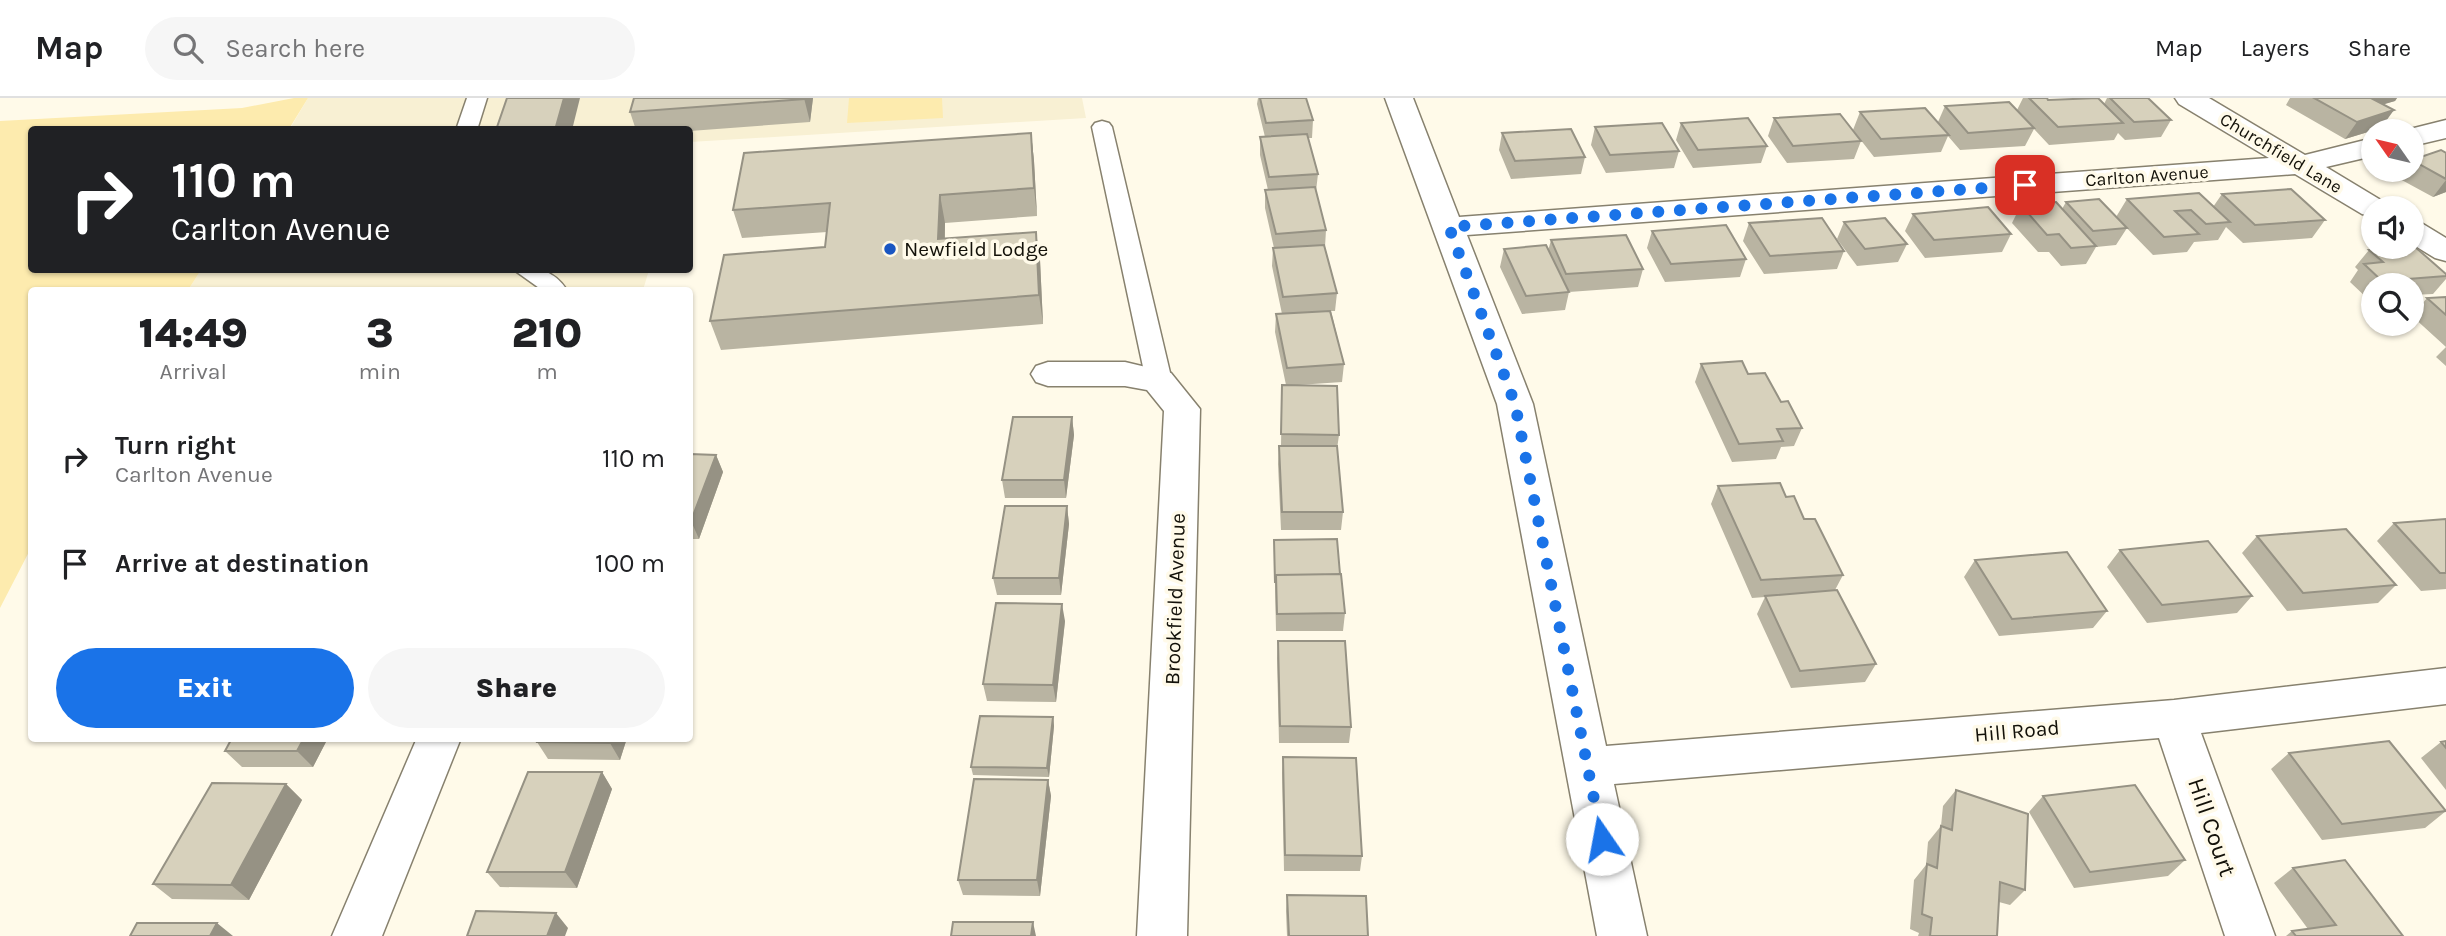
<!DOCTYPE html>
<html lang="en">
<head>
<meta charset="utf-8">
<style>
	body { margin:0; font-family:Karla,sans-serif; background:#f6f6f6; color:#202124; height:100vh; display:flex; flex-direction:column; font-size:26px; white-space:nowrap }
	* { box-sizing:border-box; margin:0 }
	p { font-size:23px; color:#757577 }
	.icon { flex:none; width:38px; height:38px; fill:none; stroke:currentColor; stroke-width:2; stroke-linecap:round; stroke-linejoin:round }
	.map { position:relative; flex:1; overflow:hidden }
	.side { position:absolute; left:28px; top:189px; width:665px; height:455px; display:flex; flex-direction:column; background:#fff; border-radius:7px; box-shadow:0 2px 5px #0004 }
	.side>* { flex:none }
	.guide { position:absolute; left:28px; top:28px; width:665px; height:147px; border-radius:7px; box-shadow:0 2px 5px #0004; background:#202124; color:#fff; overflow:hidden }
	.needle { width:46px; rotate:304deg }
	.fabs { position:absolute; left:2361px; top:21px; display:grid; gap:14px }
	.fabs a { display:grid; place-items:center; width:63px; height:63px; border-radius:50%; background:#fff; box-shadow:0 2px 5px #0004; font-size:35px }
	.pin { position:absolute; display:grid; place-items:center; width:60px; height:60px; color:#fff; margin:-30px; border-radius:14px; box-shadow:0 4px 10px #0006 }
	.me { position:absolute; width:77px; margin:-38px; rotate:348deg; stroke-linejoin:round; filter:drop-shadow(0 0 5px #0008) }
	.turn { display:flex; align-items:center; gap:24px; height:147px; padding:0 28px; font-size:32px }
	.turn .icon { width:91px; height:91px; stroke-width:2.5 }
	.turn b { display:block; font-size:49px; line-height:60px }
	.eta { display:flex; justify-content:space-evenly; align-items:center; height:119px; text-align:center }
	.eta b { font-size:42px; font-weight:800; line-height:49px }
	.primary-button { display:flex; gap:14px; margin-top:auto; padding:14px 28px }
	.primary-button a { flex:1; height:80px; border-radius:42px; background:#1a73e8; color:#fff; font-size:28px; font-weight:800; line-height:80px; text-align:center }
	.primary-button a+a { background:#f6f6f6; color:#202124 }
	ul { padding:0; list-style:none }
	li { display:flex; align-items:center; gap:21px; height:105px; padding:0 28px }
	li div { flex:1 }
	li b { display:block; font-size:26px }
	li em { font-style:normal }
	header { display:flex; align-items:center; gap:42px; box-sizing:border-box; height:98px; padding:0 35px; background:#fff; border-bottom:2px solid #e0e0e0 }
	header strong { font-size:33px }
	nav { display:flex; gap:38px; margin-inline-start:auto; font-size:24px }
	.search { width:490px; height:63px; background:#f6f6f6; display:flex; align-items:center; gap:18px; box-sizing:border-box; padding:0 24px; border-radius:38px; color:#757577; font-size:26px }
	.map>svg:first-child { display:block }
	.built { fill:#f8f0d3 }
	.green { fill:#fdebae }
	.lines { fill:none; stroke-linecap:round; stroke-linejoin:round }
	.service-casing { stroke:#87816e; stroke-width:3 }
	.minor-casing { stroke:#87816e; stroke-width:3 }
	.service { fill:#fff; fill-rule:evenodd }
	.minor { fill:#fff; fill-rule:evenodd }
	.wall { fill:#b9b4a2 }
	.shaded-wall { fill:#969284 }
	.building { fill:#d7d1bc; stroke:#969284; stroke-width:2 }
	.route { stroke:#1a73e8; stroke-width:12; stroke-dasharray:0 21.6 }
	.poi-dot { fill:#1956c2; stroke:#fffae9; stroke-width:2.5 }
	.labels { text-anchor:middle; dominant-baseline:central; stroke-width:7; stroke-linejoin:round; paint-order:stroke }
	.far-street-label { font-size:18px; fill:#131109; stroke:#fffae9 }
	.poi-label { font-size:21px; fill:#131109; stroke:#fffae9; text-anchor:start }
	.street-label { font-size:21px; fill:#131109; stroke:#fffae9 }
	.near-street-label { font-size:24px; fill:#131109; stroke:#fffae9 }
</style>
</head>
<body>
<header>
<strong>Map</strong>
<div class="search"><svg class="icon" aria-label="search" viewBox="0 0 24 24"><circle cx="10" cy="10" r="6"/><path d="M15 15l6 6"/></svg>Search here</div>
<nav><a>Map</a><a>Layers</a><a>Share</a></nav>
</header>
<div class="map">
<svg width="2446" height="838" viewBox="0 0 2446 838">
	<rect width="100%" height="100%" fill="#fffae9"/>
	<path class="built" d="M308,0H1082L1086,20L690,44V32H289Z
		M201,172H649L643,192H188Z"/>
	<path class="green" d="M294,0H308L289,31L32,32V172H201L188,192H32L31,450L0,510V23L242,10Z
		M849,0H942L943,20L847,25Z"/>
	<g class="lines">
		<g class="service-casing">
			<path id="service" d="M467,0H487L477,32H456Z
				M1102,23L1109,25L1112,29L1172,283L1168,289L1159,292L1150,289L1146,283L1092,29L1095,25Z
				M514,172C537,170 553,171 567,192H542Z"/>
		</g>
		<g class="minor-casing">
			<path id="minor" d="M1385,0H1413L1459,119L2269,60L2179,6L2175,0H2209L2305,57L2373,40V58L2326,69L2384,104L2388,110H2373V119L2362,116L2295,76L1467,137L1533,306L1606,648L2174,602L2446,570V606L2201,635L2275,838H2225L2159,640L1614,686L1647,838H1597L1497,306Z
				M2446,22V40L2412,48V33H2402Z
				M2412,124L2423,126L2446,140V163L2435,160L2412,146Z
				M1048,264H1125L1171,275L1200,311L1187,838H1137L1164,313L1147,292L1125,288H1048L1036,284L1031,276L1036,268Z
				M417,640H461L382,838H332Z"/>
		</g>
		<use href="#service" class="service"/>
		<use href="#minor" class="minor"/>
	</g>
	<path class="wall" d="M634,0H813L810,24L690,33V32H636L630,14Z
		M1258,0H1306L1313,22L1312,40H1308L1318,76L1316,93L1326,132L1325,149L1337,195L1335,213H1331L1344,266L1342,284L1298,287L1339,337L1337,351L1343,414L1341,432H1281L1278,366L1279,348H1281L1282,287H1286L1275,234L1276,216H1282L1272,168L1273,150H1274L1265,110V92H1268L1260,57V39H1265L1257,6Z
		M2023,0H2047L2048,2L2104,6L2107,0H2148L2171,22L2161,39L2125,42L2118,35L2114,42L2049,47L2034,31L2025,48L1960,52L1948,38L1941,54L1874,59L1853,32L1860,14L1938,24L1945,8L2017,12Z
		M2290,0H2397L2395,3L2383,6L2381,30L2345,41L2286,7Z
		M1774,20L1861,43L1854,61L1787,65L1768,38Z
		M1681,25L1767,48L1761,65L1693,70L1676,42Z
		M1595,29L1679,53L1674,70L1606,75L1591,47Z
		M1031,35L1034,63L1037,118L945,125V141L1040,162L1043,226L721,252L710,223L825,149L827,134L742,140L733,112Z
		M1502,35L1585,59L1581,76L1511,81L1499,52Z
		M2446,55V94L2433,99L2398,80L2404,72H2412V62Z
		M2222,96L2325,122L2312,140L2243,145L2226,129L2218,142L2194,144L2187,154L2153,157L2116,119L2127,101L2213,109Z
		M2066,104L2127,130L2116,147L2096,149L2086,166L2061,168L2049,154H2038L2012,125L2021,107L2062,111Z
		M1913,116L2011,136L2002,154L1925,160L1905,133Z
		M1844,124L1907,146L1898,164L1857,168L1837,141Z
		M1749,125L1844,153L1837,171L1764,176L1743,143Z
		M1652,133L1746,161L1740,179L1665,184L1647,150Z
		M1551,142L1643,171L1638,189L1569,194L1565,212L1522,216L1500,169L1504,151L1548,153Z
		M2369,152L2446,176V181L2433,196L2412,197V187H2373V201H2368L2350,184L2358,172L2355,169Z
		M2446,199V268L2436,259L2446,249L2412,218L2427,200Z
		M1701,266L1748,276L1781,304L1802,330L1794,348L1781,349L1776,361L1732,364L1695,284Z
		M1072,319L1074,337L1066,400H1005L1002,382Z
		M690,356L716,357L723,374L699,441H690Z
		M1718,388L1786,399L1804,421L1843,477L1835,492L1876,566L1865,584L1791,590L1757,516L1765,499L1752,500L1711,406Z
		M1067,408L1069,426L1061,497H997L993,480Z
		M2446,421V491L2421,493L2377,443L2394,425Z
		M2257,438L2396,487L2378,505L2287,513L2242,455Z
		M1274,442L1340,476L1345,515L1343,533H1276Z
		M2120,452L2252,498L2237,515L2147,525L2107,469Z
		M1975,462L2107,513L2093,530L1999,538L1964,479Z
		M1065,523L1056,604L987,603L983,586Z
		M1278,543L1351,629L1349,645H1279L1277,560Z
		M1053,619L1054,628L1049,679L973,677L971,669Z
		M328,640L313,669H242L225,653Z
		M627,640L620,662L548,661L537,644Z
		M2446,643V692L2421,660L2441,644Z
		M2289,655L2446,713L2425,730L2322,742L2271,671Z
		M1283,659L1362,758L1360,773H1284L1282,675Z
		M602,674L612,691L577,790L500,789L487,774Z
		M1048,682L1051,698L1040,798L963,797L958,782Z
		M286,686L302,702L249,802L172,801L153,786Z
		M1956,692L2025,792L2010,807L1999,804L1997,838H1918L1919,835L1910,831L1914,782L1926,767L1928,744L1941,728L1943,708Z
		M2043,698L2185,762L2168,778L2074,790L2029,714Z
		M2293,770L2403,838H2286L2292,833L2308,831L2274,785Z
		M1287,797L1368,838H1287L1286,813Z"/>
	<path class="shaded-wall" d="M564,0H580L572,32H555Z
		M804,0H813L810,24Z
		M2366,0H2397L2395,3L2355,15Z
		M2394,12L2381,30L2345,41L2357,24Z
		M1031,35L1034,63L1037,118L1034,90Z
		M2446,82V94L2433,99Z
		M940,97L945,125L944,169L938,141Z
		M1036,134L1040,162L1043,226L1039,197Z
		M1072,319L1074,337L1066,400L1064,382Z
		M716,357L723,374L699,441L691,423Z
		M1067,408L1069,426L1061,497L1059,480Z
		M1062,506L1065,523L1056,604L1053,587Z
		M1053,619L1054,628L1049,679L1047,670Z
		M304,640H328L313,669L297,653Z
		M611,640H627L620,662L610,645Z
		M602,674L612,691L577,790L565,774Z
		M1048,682L1051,698L1040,798L1037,782Z
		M286,686L302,702L249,802L231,787Z
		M556,815L568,830L565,838H547Z
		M1033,824L1036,838H1031Z
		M217,825L233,838H210Z"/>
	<path class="building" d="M507,0H564L555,32H496Z
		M634,0H804V1L630,14Z
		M1260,0H1306L1313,22L1266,25Z
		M2029,0H2047L2048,2L2098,0L2123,25L2058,29Z
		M2110,0H2148L2171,22L2134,24Z
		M2314,0H2371L2394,12L2357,24Z
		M2009,4L2034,30L1968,35L1945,8Z
		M1925,10L1949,37L1881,41L1860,14Z
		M1840,16L1861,43L1793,48L1774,20Z
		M1748,20L1767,48L1698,52L1681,25Z
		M1662,25L1679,53L1610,57L1595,29Z
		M1571,31L1585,59L1515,63L1502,35Z
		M1031,35L1034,90L940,97L938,141L1036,134L1039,197L710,223L724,157L825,149L830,105L733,112L744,55Z
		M1307,36L1318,76L1269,79L1260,39Z
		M2441,52L2446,55V81L2412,62Z
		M1315,89L1326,132L1276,136L1265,92Z
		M2291,91L2325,122L2255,127L2222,96Z
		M2199,95L2230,124L2206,126L2191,112L2175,113L2199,136L2164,139L2127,101Z
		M2099,101L2127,130L2093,133L2066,104Z
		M2056,104L2096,148L2071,150L2059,136L2047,137L2021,107Z
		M1988,109L2011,136L1934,142L1913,116Z
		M1822,120L1844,153L1770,158L1749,125Z
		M1885,120L1907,146L1865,151L1844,124Z
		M1726,127L1746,161L1671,166L1652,133Z
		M1626,137L1643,171L1566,176L1551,142Z
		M1324,147L1337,195L1283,199L1273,150Z
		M1546,147L1569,194L1526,198L1504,151Z
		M2412,148H2414L2446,176V178L2382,183L2364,166L2383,164L2369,152Z
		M2446,199V217L2427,200Z
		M1330,213L1344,266L1287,270L1276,216Z
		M1742,263L1748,276L1765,275L1781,304L1788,303L1802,330L1777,331L1783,343L1739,346L1701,266Z
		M1282,287L1337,288L1339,337L1281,336Z
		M1013,319H1072L1064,382H1002Z
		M1279,348H1337L1343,414H1282Z
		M690,356L716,357L691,423H690Z
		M1780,385L1786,399L1794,398L1804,421H1815L1843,477L1761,482L1718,388Z
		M1005,408H1067L1059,480H993Z
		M2446,421V475H2440L2394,425Z
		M2346,431L2396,487L2303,495L2257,438Z
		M1337,441L1340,476L1276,477L1275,485L1274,442Z
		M2208,443L2252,498L2162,507L2120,452Z
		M2067,454L2107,513L2012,521L1975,462Z
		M1341,476L1345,515L1277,516L1276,477Z
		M1837,492L1876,566L1800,573L1765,498Z
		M996,505L1062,506L1053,587L983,586Z
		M1278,543H1345L1351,629L1280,628Z
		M980,618L1053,619L1047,670L971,669Z
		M232,640H304L297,653H225Z
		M538,640H611L610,645L537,644Z
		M2389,643L2446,713L2342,726L2289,655Z
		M2446,643V650L2441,644Z
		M1283,659L1356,660L1362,758L1285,757Z
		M528,674H602L565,774H487Z
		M974,681L1048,682L1037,782H958Z
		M212,685L286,686L231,787L153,786Z
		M2135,687L2185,762L2090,774L2043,698Z
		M1956,692L2028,716L2025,792L2000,784L1997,838H1930L1932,820L1922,816L1927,766L1937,770L1941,728L1952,732Z
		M2345,762L2403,838H2296L2292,833L2336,827L2293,770Z
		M1287,797L1366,798L1368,838H1289Z
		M476,813L556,815L547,838H467Z
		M953,824H1033L1031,838H951Z
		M137,825H217L210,838H130Z"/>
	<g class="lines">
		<path class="route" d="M1602,741L1515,306L1449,129L2025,87"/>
	</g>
	<circle class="poi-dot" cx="890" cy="151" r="7"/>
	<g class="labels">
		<g class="far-street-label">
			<text transform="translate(2281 55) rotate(31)">Churchfield Lane</text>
			<text transform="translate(2147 78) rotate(-4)">Carlton Avenue</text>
		</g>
		<g class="poi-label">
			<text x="904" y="151">Newfield Lodge</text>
		</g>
		<g class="street-label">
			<text transform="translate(1175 501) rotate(-88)">Brookfield Avenue</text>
			<text transform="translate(2017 633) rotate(-5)">Hill Road</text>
		</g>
		<g class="near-street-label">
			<text transform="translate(2212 729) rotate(71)">Hill Court</text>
		</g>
	</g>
</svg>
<div class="fabs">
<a><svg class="needle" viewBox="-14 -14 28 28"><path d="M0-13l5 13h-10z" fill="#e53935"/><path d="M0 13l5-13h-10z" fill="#757577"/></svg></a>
<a><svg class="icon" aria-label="sound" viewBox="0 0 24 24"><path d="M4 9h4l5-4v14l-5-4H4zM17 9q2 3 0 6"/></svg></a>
<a><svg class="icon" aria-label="search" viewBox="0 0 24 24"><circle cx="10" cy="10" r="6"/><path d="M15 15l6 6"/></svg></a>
</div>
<div class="pin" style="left:2025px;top:87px;background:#d93025"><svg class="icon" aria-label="arrive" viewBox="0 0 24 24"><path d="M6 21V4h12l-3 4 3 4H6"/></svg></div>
<svg class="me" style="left:1602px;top:741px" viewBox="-20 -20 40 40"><circle r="19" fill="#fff"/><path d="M0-13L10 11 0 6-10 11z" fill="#1a73e8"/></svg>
<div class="guide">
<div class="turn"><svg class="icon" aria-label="right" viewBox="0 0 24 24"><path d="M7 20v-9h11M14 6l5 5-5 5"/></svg><div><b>110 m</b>Carlton Avenue</div></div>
</div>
<section class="side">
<div class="eta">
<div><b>14:49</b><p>Arrival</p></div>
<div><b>3</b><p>min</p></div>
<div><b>210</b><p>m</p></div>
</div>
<ul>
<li><svg class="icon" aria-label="right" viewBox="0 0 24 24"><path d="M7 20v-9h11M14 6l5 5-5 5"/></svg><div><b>Turn right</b><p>Carlton Avenue</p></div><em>110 m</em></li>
<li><svg class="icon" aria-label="arrive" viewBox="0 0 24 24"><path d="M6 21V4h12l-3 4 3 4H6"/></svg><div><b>Arrive at destination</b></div><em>100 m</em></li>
</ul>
<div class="primary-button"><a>Exit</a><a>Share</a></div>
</section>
</div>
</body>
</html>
